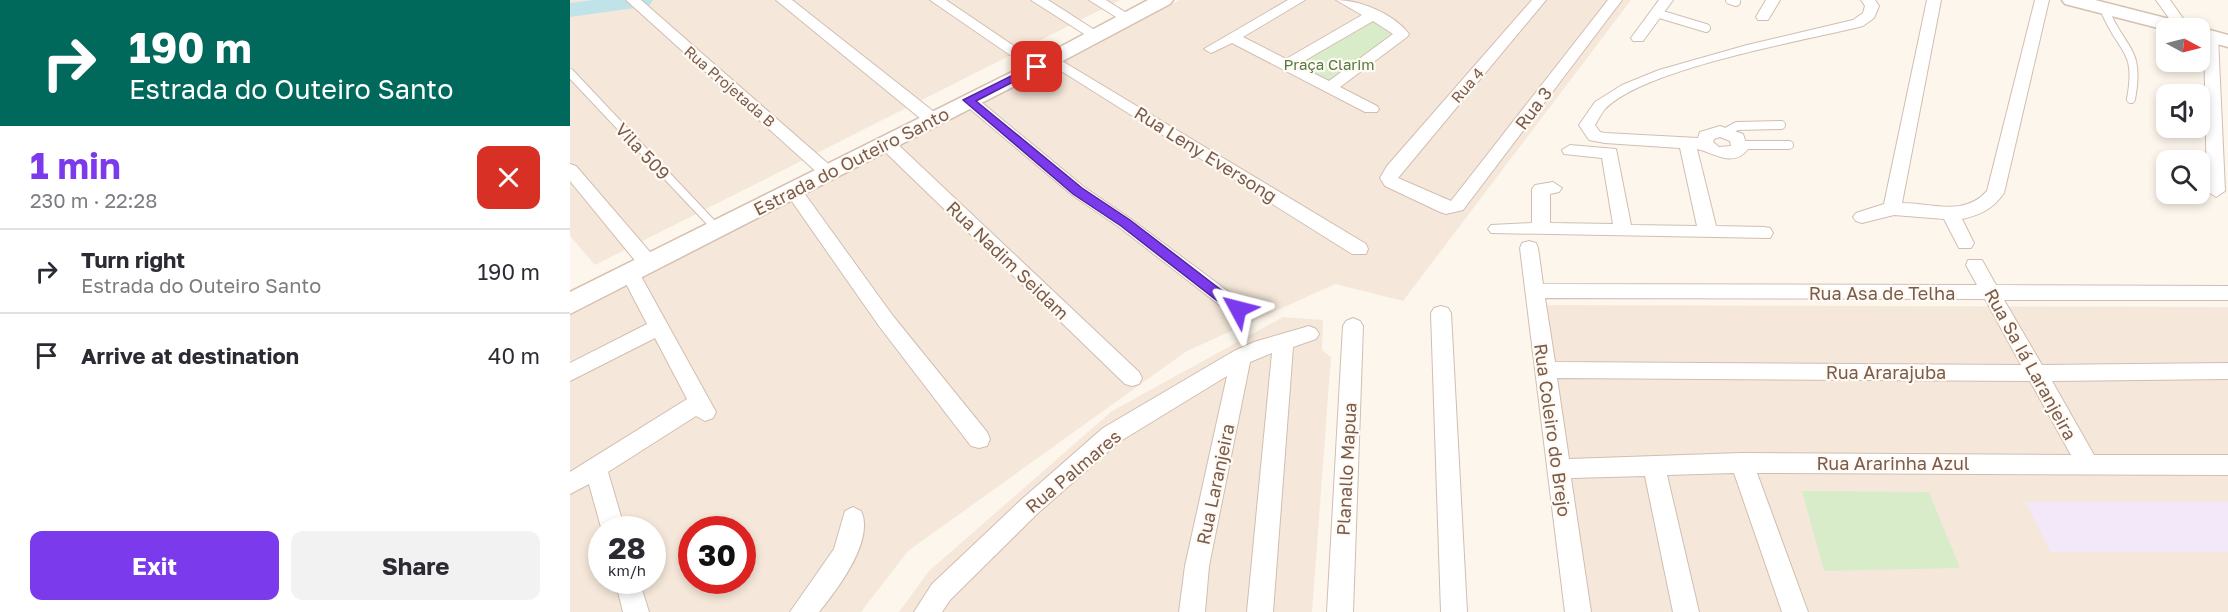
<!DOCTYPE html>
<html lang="en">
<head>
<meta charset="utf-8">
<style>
	body { margin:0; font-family:"Golos Text",sans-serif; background:#f2f2f3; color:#2b2b33; height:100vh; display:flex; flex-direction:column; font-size:22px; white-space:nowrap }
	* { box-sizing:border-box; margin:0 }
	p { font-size:20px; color:#7c7c81 }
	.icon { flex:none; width:33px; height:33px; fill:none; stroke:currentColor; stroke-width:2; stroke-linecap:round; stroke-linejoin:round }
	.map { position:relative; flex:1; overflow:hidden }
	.sheet { display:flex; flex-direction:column; background:#fff; width:570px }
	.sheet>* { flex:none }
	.banner { background:#00695c; color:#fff; overflow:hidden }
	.needle { width:39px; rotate:97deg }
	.controls { position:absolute; left:1586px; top:18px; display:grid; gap:12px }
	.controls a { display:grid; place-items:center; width:54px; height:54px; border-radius:12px; background:#fff; box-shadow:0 3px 9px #0003; font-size:30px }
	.speed { position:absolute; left:18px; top:516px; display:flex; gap:12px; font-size:30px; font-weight:700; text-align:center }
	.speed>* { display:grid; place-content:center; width:78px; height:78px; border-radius:50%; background:#fff; box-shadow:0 3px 9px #0003; line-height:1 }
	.speed small { font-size:15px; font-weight:400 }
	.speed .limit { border:9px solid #d22; background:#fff; color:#111 }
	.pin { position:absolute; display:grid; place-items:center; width:51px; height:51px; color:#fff; margin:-26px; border-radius:12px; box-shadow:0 3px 9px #0006 }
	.me { position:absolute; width:66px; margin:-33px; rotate:308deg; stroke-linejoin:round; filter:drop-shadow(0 0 4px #0008) }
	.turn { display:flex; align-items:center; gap:21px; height:126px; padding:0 30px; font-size:27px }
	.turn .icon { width:78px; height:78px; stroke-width:2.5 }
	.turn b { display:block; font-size:42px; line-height:51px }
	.round { display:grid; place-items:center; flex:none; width:63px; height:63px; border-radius:12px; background:#f2f2f3 }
	.headline { display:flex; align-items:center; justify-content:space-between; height:102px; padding:0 30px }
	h1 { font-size:36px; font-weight:700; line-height:45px; color:#7c3aed }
	.button { display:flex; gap:12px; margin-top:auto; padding:12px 30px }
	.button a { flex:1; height:69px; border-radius:12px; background:#7c3aed; color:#fff; font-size:24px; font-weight:700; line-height:69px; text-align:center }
	.button a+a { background:#f2f2f3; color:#2b2b33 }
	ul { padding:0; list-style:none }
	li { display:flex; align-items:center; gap:18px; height:84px; padding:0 30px; border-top:2px solid #e1e1e2 }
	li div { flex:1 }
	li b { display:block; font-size:22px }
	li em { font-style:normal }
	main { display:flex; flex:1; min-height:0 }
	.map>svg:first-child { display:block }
	.residential { fill:#f5e8da; fill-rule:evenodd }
	.education { fill:#f3e8fa }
	.green { fill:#d8ecc9 }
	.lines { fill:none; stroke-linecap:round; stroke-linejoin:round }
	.river { fill:#bfe3e8; fill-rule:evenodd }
	.lane-casing { stroke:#d1beb0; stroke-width:10 }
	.street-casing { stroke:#d1beb0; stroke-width:2 }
	.secondary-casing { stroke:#d6c0b0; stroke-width:3 }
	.lane { stroke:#fff; stroke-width:8 }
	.street { fill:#fff; fill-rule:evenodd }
	.secondary { fill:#fff; fill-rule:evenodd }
	.route { fill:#7c3aed; stroke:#51269a; stroke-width:1.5 }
	.labels { text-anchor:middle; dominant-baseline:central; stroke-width:4.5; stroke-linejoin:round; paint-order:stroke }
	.far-park-label { font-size:15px; fill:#537a41; stroke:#fffaf3 }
	.far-street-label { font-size:15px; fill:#7a5c4d; stroke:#fffaf3 }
	.street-label { font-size:18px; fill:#7a5c4d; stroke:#fffaf3 }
</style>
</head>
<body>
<main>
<section class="sheet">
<div class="banner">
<div class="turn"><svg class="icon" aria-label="right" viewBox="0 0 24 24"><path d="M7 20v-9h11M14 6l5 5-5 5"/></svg><div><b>190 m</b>Estrada do Outeiro Santo</div></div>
</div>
<div class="headline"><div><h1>1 min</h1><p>230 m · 22:28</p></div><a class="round" style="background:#d93025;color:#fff"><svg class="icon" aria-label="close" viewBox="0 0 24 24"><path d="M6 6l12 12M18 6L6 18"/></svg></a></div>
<ul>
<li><svg class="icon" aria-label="right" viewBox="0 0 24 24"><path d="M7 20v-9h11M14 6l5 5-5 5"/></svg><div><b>Turn right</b><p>Estrada do Outeiro Santo</p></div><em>190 m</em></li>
<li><svg class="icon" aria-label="arrive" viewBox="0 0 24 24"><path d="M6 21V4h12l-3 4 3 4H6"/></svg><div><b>Arrive at destination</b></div><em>40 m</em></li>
</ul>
<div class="button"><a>Exit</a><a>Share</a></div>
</section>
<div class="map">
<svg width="1658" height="612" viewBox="0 0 1658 612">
	<rect width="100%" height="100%" fill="#fdf6ec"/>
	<path class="residential" d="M0,0H550L25,265L0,236Z
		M609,0H1061L833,301L765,284L617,351L338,551L291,612H0V316ZM32,530H82V580H32ZM122,530H172V580H122Z
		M960,305L1658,307V612H1008Z
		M713,317L753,320L752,350L761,357L742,612H329L359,571L542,411Z"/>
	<path class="education" d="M1456,502H1658V552H1481Z"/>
	<path class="green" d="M803,15L830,29L759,88L714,66Z
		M1232,491L1359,492L1390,568L1254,571Z"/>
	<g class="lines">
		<path class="river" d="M23,0H83L80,5L72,7L0,17V3Z"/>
		<g class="lane-casing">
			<path id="lane" d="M1160,0L1166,2
				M1534,8C1550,51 1571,46 1561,99
				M1086,13L1136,28
				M0,73L147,229
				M1156,132L1167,126L1211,125
				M1171,145H1219"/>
		</g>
		<g class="street-casing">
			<path id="street" d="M56,0H71L263,168L266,172L263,176H251Z
				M206,0H222L368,115L370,119L368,123H356Z
				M360,0H376L475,67L472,70H462Z
				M461,0H478L534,36L532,39H522Z
				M519,0H536L566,19L559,23L554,22Z
				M718,0H735L673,37L716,59L792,15L766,0C790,0 824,14 839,34L837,37L770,87L807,106L809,109L807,112H795L662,43L641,53L634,49ZM803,21L823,34L759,81L727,65Z
				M962,0H976L828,178L881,201L1038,0H1052L893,210L876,214L870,212L815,186L810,178L817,166Z
				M1089,0H1103L1073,41H1063L1061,38Z
				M1196,0H1210L1198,20H1188L1186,17Z
				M1291,0H1305L1309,6L1304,18L1293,26C1233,41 1075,68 1035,109C1031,114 1028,120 1025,125L1030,132L1035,133L1128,138L1130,132L1150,126L1173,134L1178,149C1163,169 1143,152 1127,149L1146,226L1194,227L1200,228L1203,233L1200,238L921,233L918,229L921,225L962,223V189L965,185L983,182L992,188L989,192L980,194V223L1043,224L1032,158L994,154L992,150L1000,145L1046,149L1061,225L1127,226L1110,148L1035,143L1019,140L1009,125L1025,102L1052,85L1089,70L1177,45L1283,20L1293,13L1295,6ZM1150,137L1160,141L1161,146L1149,147L1143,142L1144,139Z
				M1357,0H1371L1332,203C1362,203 1394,217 1417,191L1465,0H1479L1434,193C1423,209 1410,215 1392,219L1404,243L1401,248H1389L1374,219L1324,215L1292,223L1286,221L1283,217L1286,213L1314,204Z
				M1586,0H1600L1620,28H1606Z
				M1641,33L1648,37L1655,191L1646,197L1637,191L1634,37Z
				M482,55L796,244L798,249L796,254H782L477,62L475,59Z
				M399,95L405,97L514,187L561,219L675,304L678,309L675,314L668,316L661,314L549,227L502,195L393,103L391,100L393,97Z
				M315,137L321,138L569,372L572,378L569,384L562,386L555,384L309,146L307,142Z
				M0,164L6,166L86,259L88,264L86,269H72L0,181Z
				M223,184L229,186L323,316L417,432L420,439L417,446L409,448L401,446L309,326L214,190Z
				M959,241L966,243L968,248L973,284L1407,285L1396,265L1398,260H1412L1426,285L1658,286V300H1434L1472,365L1658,363V379L1482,381L1524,455H1658V475L1187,473L1238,612H1212L1164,473L1097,475L1129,612H1103L1075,476L1001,478L1021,612H995L950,248L952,243ZM975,298L1415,299L1451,365L985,362ZM987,378L1460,381L1501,455L1172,453L999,459Z
				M60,267L67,269L146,412L143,418L135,421L126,416L38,472L55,530L32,531L19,484L0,494V472L117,399L85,338L0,381V363L77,324L51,274L53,269Z
				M871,306L878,308L881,313L897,612H871L861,313L864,308Z
				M783,318L790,321L793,326L783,612H757L773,326L776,321Z
				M739,326L746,329L749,334L746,339L723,347L703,612H677L702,353L680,362L639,566L635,612H609L615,566L657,376L549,442L468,513L380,600L372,612H344L362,584L452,499L533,428L664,351L684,342Z
				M283,507L291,511C305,540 267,590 249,612H220L264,549L275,511Z
				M45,580H69L79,612H53Z"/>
		</g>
		<g class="secondary-casing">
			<path id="secondary" d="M578,0H603L600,4L474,71L0,314V292L460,63Z
				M1492,0H1525L1619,24L1622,28L1596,30L1495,4Z
				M1629,27L1658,35V47L1629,39V28H1623Z"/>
		</g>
		<use href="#lane" class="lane"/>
		<use href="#street" class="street"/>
		<use href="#secondary" class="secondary"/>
	</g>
	<path class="route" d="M463,65L472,67L406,101L512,188L560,220L672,306V313H663L551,226L503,194L393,100Z"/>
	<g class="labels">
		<g class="far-park-label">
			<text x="759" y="64">Praça Clarim</text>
		</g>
		<g class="far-street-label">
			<text transform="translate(897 85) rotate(-49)">Rua 4</text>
			<text transform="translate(160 86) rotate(41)">Rua Projetada B</text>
		</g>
		<g class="street-label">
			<text transform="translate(963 108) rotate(-53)">Rua 3</text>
			<text transform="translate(73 151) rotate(47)">Vila 509</text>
			<text transform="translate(636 154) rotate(32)">Rua Leny Eversong</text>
			<text transform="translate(281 161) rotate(-27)">Estrada do Outeiro Santo</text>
			<text transform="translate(438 260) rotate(44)">Rua Nadim Seidam</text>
			<text x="1312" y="293">Rua Asa de Telha</text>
			<text transform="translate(1461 364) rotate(61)">Rua Sa Iá Laranjeira</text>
			<text x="1316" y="372">Rua Ararajuba</text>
			<text transform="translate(983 430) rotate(82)">Rua Coleiro do Brejo</text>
			<text x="1323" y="463">Rua Ararinha Azul</text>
			<text transform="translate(776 469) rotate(-87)">Planallo Mapua</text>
			<text transform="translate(503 471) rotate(-40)">Rua Palmares</text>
			<text transform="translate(645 484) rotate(-78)">Rua Laranjeira</text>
		</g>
	</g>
</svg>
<div class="controls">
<a><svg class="needle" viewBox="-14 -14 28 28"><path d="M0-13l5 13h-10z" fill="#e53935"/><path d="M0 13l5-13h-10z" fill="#7c7c81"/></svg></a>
<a><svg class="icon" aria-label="sound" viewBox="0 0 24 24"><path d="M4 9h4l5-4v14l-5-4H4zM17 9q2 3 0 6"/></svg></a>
<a><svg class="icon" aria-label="search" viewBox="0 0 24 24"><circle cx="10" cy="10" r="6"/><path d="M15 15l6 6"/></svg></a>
</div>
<div class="speed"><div>28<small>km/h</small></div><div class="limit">30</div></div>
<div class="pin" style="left:467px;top:67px;background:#d93025"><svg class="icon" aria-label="arrive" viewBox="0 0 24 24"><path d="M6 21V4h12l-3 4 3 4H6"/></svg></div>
<svg class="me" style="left:668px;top:309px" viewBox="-20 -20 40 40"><path d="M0-17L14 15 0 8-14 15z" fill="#7c3aed" stroke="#fff" stroke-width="4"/></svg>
</div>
</main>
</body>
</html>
